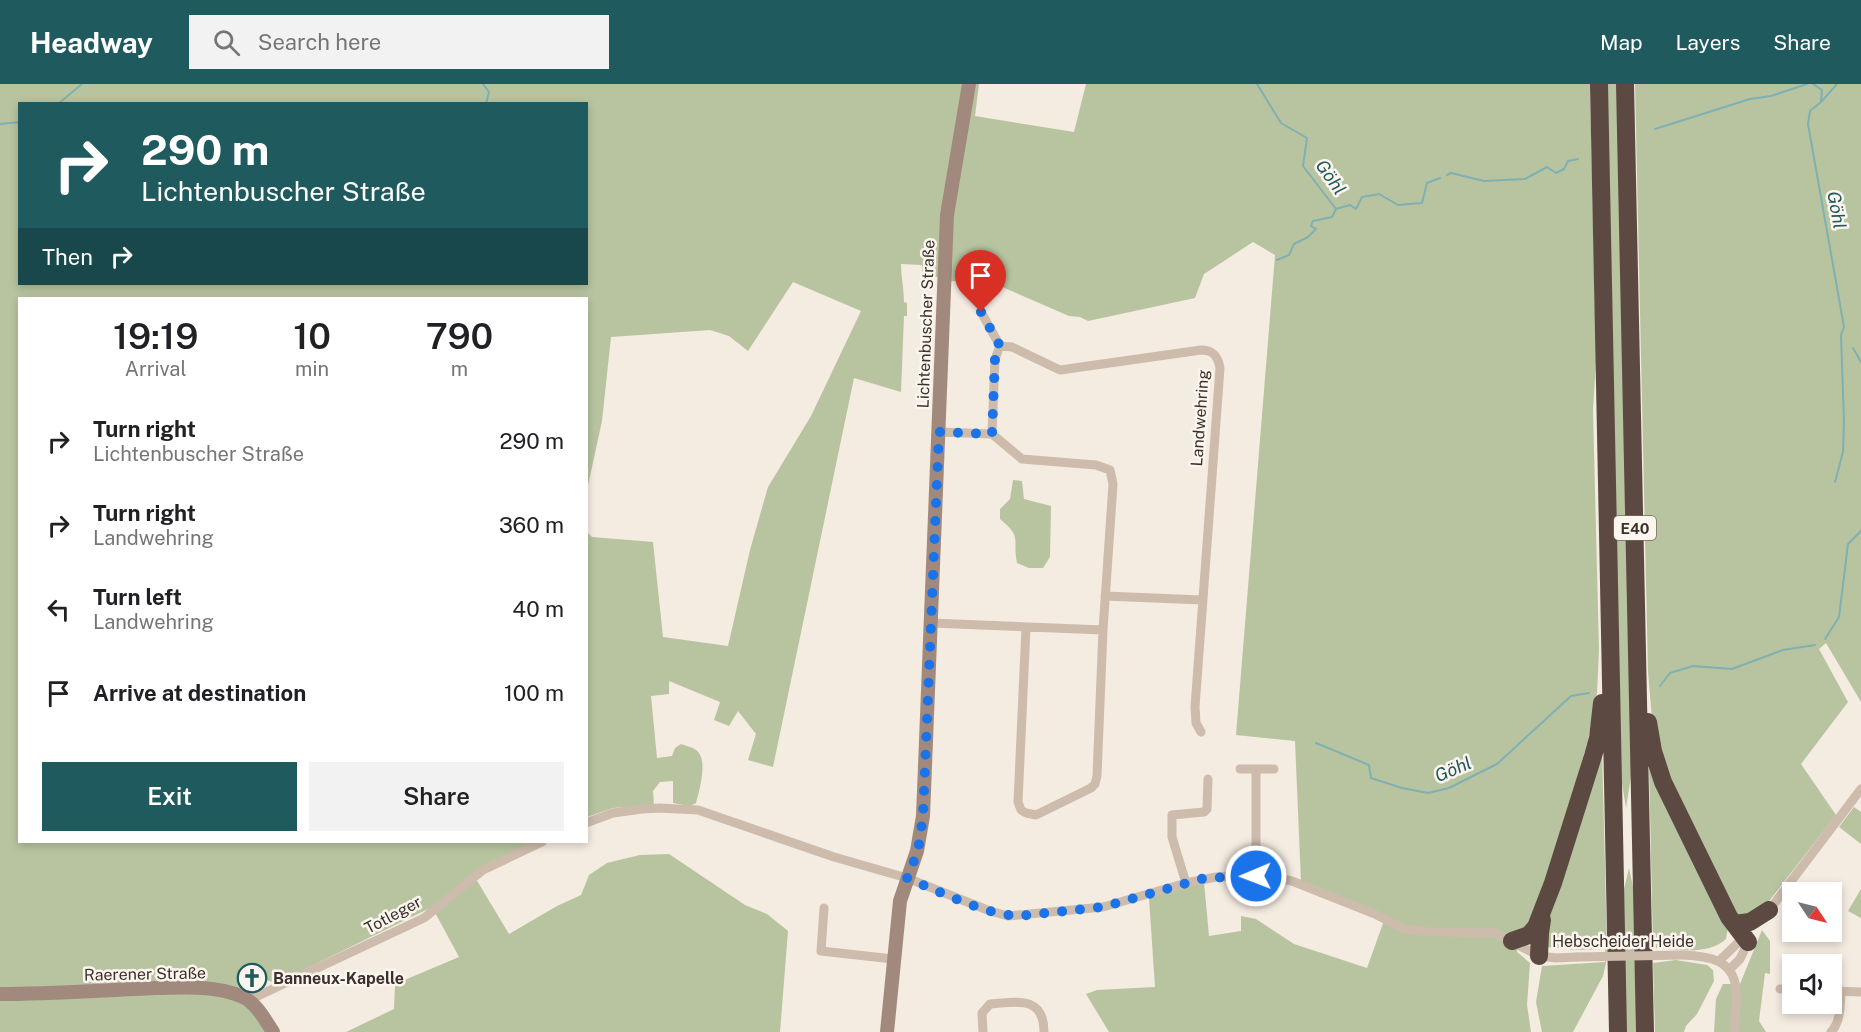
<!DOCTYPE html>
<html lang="en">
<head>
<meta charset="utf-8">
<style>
	body { margin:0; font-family:"Public Sans",sans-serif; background:#f2f2f2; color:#202124; height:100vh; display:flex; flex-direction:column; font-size:22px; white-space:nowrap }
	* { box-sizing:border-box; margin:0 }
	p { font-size:20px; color:#757577 }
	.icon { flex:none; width:33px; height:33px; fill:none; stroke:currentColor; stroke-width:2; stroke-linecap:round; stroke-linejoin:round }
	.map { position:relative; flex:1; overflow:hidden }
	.details { position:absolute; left:18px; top:213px; width:570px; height:546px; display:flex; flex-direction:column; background:#fff; border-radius:0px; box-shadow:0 3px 9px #0003 }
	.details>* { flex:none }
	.hud { position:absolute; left:18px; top:18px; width:570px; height:183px; border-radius:0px; box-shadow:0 3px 9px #0003; background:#1f5a5e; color:#fff; overflow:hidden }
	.needle { width:39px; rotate:125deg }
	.tools { position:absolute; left:1782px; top:798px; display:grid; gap:12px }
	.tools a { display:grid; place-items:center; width:60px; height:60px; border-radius:0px; background:#fff; box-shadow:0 3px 9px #0003; font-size:30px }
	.pin { position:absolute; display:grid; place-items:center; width:51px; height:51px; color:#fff; margin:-62px -26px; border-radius:50% 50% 50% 0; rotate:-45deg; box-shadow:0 0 6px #0007 }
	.pin .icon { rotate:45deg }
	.me { position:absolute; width:66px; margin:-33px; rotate:269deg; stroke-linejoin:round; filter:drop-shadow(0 0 4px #0008) }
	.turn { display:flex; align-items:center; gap:21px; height:126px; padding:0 24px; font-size:27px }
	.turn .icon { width:78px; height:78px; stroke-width:2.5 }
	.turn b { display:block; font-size:42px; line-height:51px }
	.then { display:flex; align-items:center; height:57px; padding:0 24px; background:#0003; gap:12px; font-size:22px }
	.eta { display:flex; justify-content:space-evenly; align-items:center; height:102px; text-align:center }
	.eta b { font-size:36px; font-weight:600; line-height:42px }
	.action { display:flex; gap:12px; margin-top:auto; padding:12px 24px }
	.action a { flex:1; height:69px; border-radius:0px; background:#1f5a5e; color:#fff; font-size:24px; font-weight:600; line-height:69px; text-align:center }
	.action a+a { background:#f2f2f2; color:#202124 }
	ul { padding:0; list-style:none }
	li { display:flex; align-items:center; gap:18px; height:84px; padding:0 24px }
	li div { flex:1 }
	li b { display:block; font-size:22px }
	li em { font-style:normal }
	header { display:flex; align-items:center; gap:36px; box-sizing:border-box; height:84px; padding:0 30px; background:#1f5a5e; color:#fff }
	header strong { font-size:28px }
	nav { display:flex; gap:33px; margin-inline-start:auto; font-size:21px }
	.search { width:420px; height:54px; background:#f2f2f2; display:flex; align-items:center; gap:15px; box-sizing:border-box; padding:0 21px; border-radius:0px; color:#757577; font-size:22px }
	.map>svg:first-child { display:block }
	.green { fill:#b8c4a0; fill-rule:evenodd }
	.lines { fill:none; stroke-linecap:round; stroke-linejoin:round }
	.stream { stroke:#7fb0b2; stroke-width:2 }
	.street { stroke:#cdbbac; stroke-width:9 }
	.secondary { stroke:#a18a7d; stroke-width:14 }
	.highway { stroke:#5c4a42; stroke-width:18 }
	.street-bridge { stroke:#cdbbac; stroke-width:9 }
	.route { stroke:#1a73e8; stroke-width:10; stroke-dasharray:0 18 }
	.labels { text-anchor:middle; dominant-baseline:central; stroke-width:5; stroke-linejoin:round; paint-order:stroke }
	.shield { fill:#fbf5ee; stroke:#756b66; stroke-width:1.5 }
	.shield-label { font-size:15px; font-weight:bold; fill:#3b302b }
	.street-label { font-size:16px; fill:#3b302b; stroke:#fbf5ee }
	.poi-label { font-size:16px; font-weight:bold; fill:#3b302b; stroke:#fbf5ee; text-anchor:start }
	.water-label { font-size:18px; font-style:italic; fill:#1f5a5e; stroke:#fbf5ee }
</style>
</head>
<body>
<header>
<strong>Headway</strong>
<div class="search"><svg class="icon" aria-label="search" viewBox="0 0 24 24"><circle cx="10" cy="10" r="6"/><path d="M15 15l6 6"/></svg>Search here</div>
<nav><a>Map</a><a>Layers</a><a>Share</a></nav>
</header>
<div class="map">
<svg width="1861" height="948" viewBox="0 0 1861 948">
	<rect width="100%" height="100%" fill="#f4ebe1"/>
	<path class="green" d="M0,0H979L975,32L1074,48L1086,0H1590L1596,276L1593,327L1599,565L1597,609L1588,656L1536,837L1520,850L1517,868L1530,879L1527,921L1531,948H1109L1086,910L1097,906L1155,903L1149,814L1204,798L1209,852L1241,847V832L1256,835L1294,860L1367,884L1386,831L1301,798L1295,657L1236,651L1275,171L1253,158L1204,190L1195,214L1088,237L1080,233L1069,232L993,199L949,197L950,178L938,179V193H925V189L922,188V181L901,180C901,193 904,205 904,218L907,219V232H904L901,308L854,294L773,683L748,676L756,650L738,627L729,642L714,636L720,618L669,597V610L651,612L657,674L672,672L675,664L681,660C686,662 692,663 696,666C709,675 699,707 696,719L690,722L673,719V697L660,698L653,707L654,721L613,724L587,733V448L592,453L653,458L663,553L728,562L750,466L768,403L811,332L861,227L793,198L748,267L729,252L710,246L611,253L602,337L587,406L586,214H20V758H539L473,790L509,850L557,822L581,811L589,791L607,779L640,771L669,770L745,821L767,830L788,847L780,948H346L394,925L395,900L459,873L432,823L289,893L272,898L251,890L242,894V920L257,932L269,948H0ZM20,20H586V200H20Z
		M1604,0H1621L1633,679L1626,724L1617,668Z
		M1635,0H1861V618L1826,559L1819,565L1848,618L1801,680L1836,731L1766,821C1757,828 1749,832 1737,830L1673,708L1653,646L1648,588Z
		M1013,396L1022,397L1024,415L1051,422L1050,473L1043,484H1029L1017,479C1012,454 1023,454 1000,435V425L1010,415Z
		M1602,664L1607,864L1606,879L1603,892L1573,948H1542L1536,918L1542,882L1605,878V865L1577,866L1547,863L1545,845Z
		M1649,682L1728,843L1726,855C1708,872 1676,865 1653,864Z
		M1854,723L1861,728V760L1839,743Z
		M1629,784L1638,826L1639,948H1622L1621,818Z
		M1861,805V834L1848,827Z
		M1762,846L1770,857V890L1765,889L1759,937L1766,948H1714L1716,915L1723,900H1740Z
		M1676,876L1707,881L1713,886L1714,897L1697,930L1686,942L1684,948H1655L1653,879Z"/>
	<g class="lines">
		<path class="stream" d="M483,0L489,8L486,20
			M1257,0L1281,39L1307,54L1303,82L1336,125L1350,121L1356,125L1362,113L1379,110L1398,121L1422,119L1427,99L1440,94
			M1813,0L1822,6L1821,18L1810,27L1808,40L1844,243L1841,251L1844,338L1843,368L1835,398
			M1821,18L1837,0
			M58,20L82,0
			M0,40L20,38
			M1655,45L1750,15L1771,12L1807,0
			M1447,91L1451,89L1484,97L1525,95L1547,83L1556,89L1564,85L1568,77L1578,75
			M1277,176L1289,171L1294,160L1308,153L1316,145L1311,142L1313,137L1332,133L1336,125
			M1853,264L1861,278
			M1825,555L1839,533L1848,460L1861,447
			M1660,602L1670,589L1693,582L1732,585L1783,566L1815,561
			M1316,659L1369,681L1371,694L1402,704L1428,709L1449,704L1497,680L1571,612L1589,609"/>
		<path class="street" d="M981,228L1000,262L995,275L992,350
			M1000,262L1012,263L1060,286L1201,266C1213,266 1218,272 1220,284L1195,623L1196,639L1201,648
			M939,348L992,350L1022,375L1096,381L1110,386L1113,400L1103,546L1097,692L1095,700L1091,704L1036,731L1026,729L1021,726L1018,718L1026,544
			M1105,512L1202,516
			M931,539L1103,546
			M1240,685H1274
			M586,739L613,729L642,725L659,724L698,726L834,773L907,794L990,827L1008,832L1103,823L1186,799L1216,793L1256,792L1274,793L1292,797L1375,830L1404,845L1430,848L1496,849L1539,872L1556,874L1577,873
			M1256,792V685
			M1186,799L1172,753V731L1204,728L1207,725L1208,695
			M824,824L821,867L893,875
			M1767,829L1861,705
			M1683,871C1708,872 1733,875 1736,905C1738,919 1734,934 1735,948
			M1719,877L1745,852
			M1729,886L1740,875L1749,856
			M1780,905H1792
			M1832,907L1861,908
			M249,916L424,834L483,786L542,758
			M983,948L982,929L990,920C1016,918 1044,911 1044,948
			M1831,948C1841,938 1840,921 1841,907"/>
		<path class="secondary" d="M0,910C45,910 89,907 134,905C167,904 213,899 243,913C257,920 265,936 273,948
			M887,948L900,817L917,767L923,732L947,131L969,0"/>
		<path class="highway" d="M1599,0L1618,948
			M1625,0L1645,948
			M1648,638L1653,667L1663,698L1729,833L1748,858
			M1734,840L1750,838L1769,826
			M1512,857L1529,851L1536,843L1553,799L1593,672L1598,654L1602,619
			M1539,872L1540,849L1542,836"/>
		<path class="street-bridge" d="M1577,873L1683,871"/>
	</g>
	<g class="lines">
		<path class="route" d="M981,228L1000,262L995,275L992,350L939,348L923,732L918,767L907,794C938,807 986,831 1019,832L1103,823L1205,794L1256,792"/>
	</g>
	<defs>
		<g id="church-ring" transform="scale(1.5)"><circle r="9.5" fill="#fbf5ee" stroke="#1f5a5e" stroke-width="1.5"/><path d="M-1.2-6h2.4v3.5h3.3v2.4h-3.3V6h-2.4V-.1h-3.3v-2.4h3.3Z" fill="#1f5a5e"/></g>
	</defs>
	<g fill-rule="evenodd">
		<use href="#church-ring" x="252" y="894"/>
	</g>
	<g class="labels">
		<rect class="shield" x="1614" y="432" width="42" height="24" rx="4.5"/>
		<g class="shield-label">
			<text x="1635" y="444">E40</text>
		</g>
		<g class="street-label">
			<text transform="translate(926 240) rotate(-88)">Lichtenbuscher Straße</text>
			<text transform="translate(1200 334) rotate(-86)">Landwehring</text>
			<text transform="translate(393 831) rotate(-28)">Totleger</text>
			<text x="1623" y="857">Hebscheider Heide</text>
			<text transform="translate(145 890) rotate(-1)">Raerener Straße</text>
		</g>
		<g class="poi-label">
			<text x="273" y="894">Banneux-Kapelle</text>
		</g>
		<g class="water-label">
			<text transform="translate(1331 93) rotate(55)">Göhl</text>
			<text transform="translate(1837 126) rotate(80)">Göhl</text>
			<text transform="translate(1453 685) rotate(-23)">Göhl</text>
		</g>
	</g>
</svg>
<div class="tools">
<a><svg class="needle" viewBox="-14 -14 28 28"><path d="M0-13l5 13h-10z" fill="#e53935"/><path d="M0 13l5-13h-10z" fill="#757577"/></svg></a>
<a><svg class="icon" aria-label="sound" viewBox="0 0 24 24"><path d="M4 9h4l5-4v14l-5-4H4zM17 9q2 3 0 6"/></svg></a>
</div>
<div class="pin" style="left:981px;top:228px;background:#d93025"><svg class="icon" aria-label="arrive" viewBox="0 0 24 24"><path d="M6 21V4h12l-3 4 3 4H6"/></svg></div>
<svg class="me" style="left:1256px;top:792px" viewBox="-20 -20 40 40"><circle r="17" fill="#1a73e8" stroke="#fff" stroke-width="3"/><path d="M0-11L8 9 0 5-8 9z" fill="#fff"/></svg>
<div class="hud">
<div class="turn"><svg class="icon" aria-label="right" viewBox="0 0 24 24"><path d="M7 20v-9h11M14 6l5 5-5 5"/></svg><div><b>290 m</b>Lichtenbuscher Straße</div></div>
<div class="then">Then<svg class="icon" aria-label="right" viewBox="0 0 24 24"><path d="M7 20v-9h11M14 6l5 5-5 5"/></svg></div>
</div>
<section class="details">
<div class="eta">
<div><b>19:19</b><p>Arrival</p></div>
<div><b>10</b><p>min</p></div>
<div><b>790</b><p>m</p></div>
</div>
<ul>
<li><svg class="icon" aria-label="right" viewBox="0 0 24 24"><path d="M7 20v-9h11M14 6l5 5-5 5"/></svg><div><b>Turn right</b><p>Lichtenbuscher Straße</p></div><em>290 m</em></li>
<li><svg class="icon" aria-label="right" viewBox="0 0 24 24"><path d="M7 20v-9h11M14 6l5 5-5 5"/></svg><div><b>Turn right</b><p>Landwehring</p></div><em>360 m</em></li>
<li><svg class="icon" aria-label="left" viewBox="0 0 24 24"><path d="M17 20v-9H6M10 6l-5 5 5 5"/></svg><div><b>Turn left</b><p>Landwehring</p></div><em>40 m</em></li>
<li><svg class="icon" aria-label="arrive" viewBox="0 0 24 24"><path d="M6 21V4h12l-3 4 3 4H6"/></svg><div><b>Arrive at destination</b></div><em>100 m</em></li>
</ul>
<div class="action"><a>Exit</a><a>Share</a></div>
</section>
</div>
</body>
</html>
